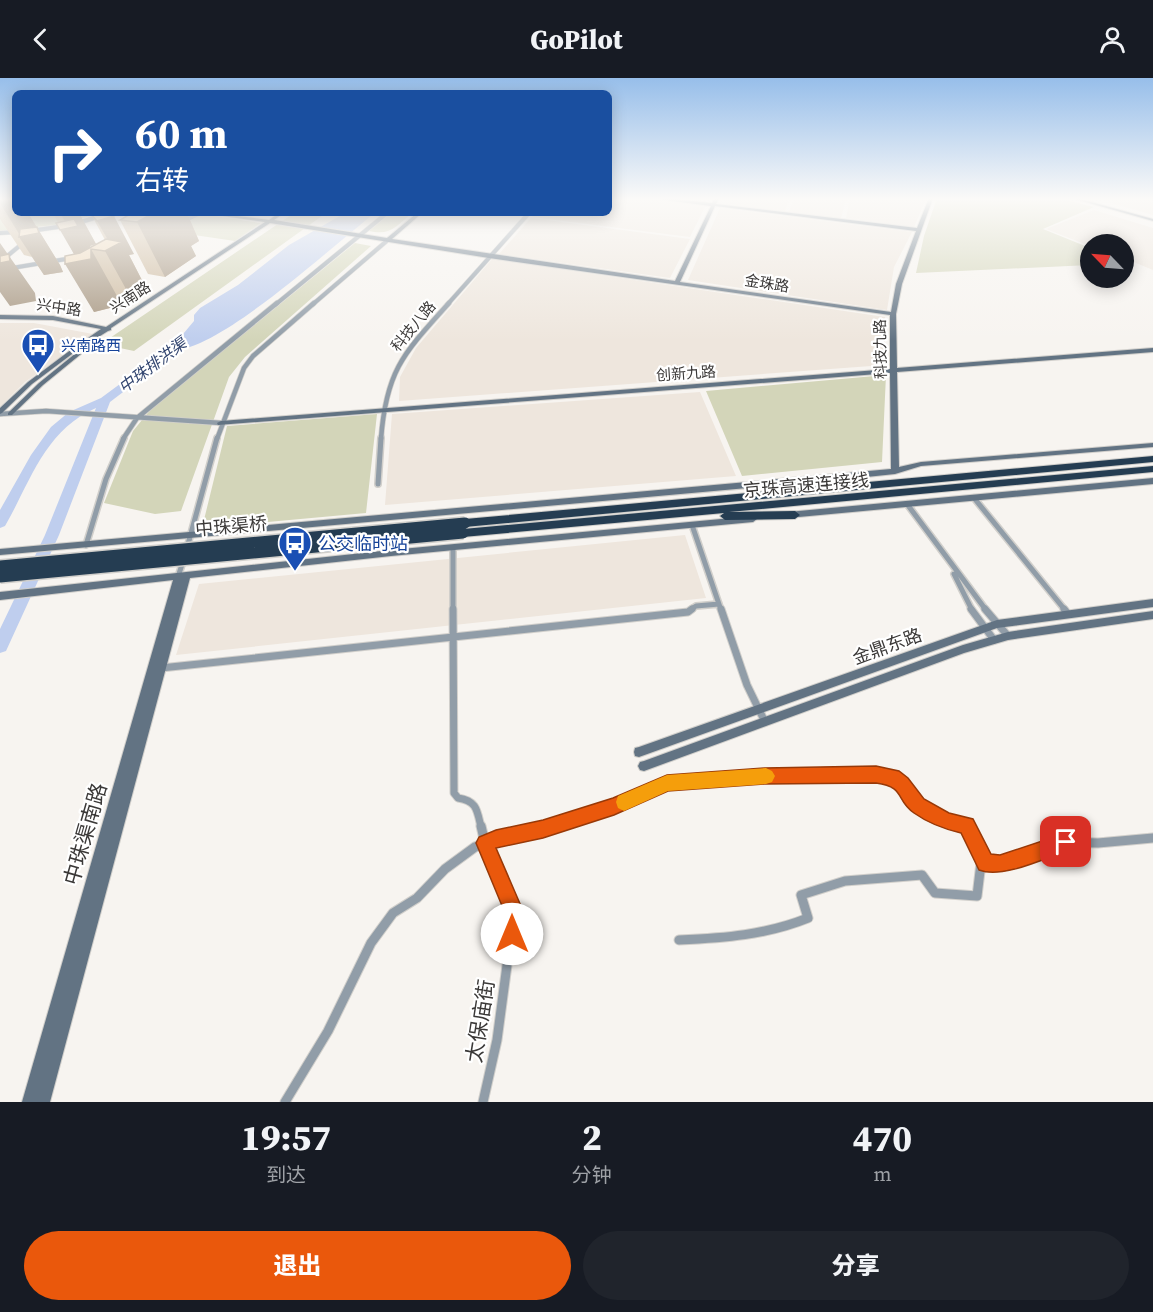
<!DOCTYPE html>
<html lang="zh">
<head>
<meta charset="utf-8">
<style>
	body { margin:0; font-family:"Source Serif 4","Noto Sans SC",serif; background:#20242c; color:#f1f3f6; height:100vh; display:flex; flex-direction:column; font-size:22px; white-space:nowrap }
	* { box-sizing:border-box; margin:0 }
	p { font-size:20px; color:#9ea1a6 }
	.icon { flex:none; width:33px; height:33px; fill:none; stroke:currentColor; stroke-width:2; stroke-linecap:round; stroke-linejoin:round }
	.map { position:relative; height:1024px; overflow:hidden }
	.side { display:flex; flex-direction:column; background:#171b24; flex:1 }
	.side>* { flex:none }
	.banner { position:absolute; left:12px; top:12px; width:600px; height:126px; border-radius:9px; box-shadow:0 3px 15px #0003; background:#1a4fa0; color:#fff; overflow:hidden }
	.needle { width:39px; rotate:295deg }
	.buttons { position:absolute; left:1080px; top:156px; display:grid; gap:12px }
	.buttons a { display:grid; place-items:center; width:54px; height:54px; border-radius:50%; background:#171b24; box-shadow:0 3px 15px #0003; font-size:30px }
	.pin { position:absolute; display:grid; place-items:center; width:51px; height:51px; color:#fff; margin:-26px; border-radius:12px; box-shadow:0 3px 9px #0006 }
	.me { position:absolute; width:66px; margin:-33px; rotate:0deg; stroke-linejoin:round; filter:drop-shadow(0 0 4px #0008) }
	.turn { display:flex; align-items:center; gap:21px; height:126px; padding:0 24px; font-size:27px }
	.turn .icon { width:78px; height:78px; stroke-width:2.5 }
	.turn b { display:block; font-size:42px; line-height:51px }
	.eta { display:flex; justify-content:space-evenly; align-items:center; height:102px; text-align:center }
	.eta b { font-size:36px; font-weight:800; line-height:42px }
	.primary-button { display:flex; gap:12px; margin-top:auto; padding:12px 24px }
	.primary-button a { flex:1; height:69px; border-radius:36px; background:#ea580c; color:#fff; font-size:24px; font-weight:800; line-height:69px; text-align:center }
	.primary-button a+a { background:#20242c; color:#f1f3f6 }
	header { display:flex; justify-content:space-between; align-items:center; height:78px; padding:0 24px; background:#171b24; font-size:27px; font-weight:800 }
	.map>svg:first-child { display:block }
	.built { fill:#eee6dd }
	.green { fill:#d3d5b9 }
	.water { fill:#bfceee }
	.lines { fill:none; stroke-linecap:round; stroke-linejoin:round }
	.river { fill:#bfceee; fill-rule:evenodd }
	.street-far4-casing { stroke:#d1cfcb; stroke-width:5 }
	.street-far3-casing { stroke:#d1cfcb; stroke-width:6 }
	.street-far2-casing { stroke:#d1cfcb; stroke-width:8 }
	.street-far1-casing { stroke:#d1cfcb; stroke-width:9 }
	.street-casing { stroke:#d1cfcb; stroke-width:11 }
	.secondary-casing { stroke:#d1cfcb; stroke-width:2 }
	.highway-casing { stroke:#d1cfcb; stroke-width:2 }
	.street-far4 { stroke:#919da8; stroke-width:4 }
	.street-far3 { stroke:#919da8; stroke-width:4.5 }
	.street-far2 { stroke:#919da8; stroke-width:5 }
	.street-far1 { stroke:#919da8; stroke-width:7 }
	.street { stroke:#919da8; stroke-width:9 }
	.secondary { fill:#627383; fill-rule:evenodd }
	.highway { fill:#253d52; fill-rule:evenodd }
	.highway-bridge-casing { stroke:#d1cfcb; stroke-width:14; stroke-linecap:butt }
	.highway-bridge { stroke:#253d52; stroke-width:11 }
	.wall { fill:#cdba9f }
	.shaded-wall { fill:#a79782 }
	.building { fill:#eed8b9; stroke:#a79782; stroke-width:1.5 }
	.route { fill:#ea580c; stroke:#983908; stroke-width:1.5 }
	.slow { fill:#f59e0b }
	.labels { text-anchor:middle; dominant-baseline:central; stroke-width:4.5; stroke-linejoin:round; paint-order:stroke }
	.far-street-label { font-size:15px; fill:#3b3938; stroke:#fff }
	.far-transit-label { font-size:15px; fill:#164399; stroke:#fff; text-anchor:start }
	.far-water-label { font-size:16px; font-style:italic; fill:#31446f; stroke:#fff }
	.street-label { font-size:18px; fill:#3b3938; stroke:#fff }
	.transit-label { font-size:18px; fill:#164399; stroke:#fff; text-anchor:start }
	.near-street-label { font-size:21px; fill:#3b3938; stroke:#fff }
</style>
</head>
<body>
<header><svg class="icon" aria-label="back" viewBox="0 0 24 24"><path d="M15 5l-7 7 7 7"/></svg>GoPilot<svg class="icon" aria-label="person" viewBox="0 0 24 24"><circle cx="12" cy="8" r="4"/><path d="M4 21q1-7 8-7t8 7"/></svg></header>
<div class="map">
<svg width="1153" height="1024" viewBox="0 0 1153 1024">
	<rect width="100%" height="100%" fill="#f7f4f0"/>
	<path class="built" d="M609,120H644L706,127L690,159L532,139L536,135H609Z
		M722,120H789L785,134L720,125Z
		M794,120H846L841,141L789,134Z
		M850,120H916L926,121L914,149L846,140Z
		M1091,120H1153V137L1108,124Z
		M720,130L912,154L894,189L887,232L688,202Z
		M1094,132L1153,150V192L1124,180V166L1090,168L1046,151Z
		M531,140L690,161L670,200L499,176Z
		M492,181L885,239V287L399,323L400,299L416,270Z
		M0,245H34L93,256L25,304L0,329Z
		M700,314L736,398L385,427L392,336Z
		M685,457L706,520L176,577L199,506Z"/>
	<path class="green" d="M0,120L15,135H102L55,147L0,153Z
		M937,120H1058L1094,129L1043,151L1090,170V187L916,195L924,158Z
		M294,135H326L134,273L101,266Z
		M391,135H412C396,148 391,158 369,153Z
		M202,136L261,145L235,163L167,153Z
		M355,165L371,168L245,279L229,299L181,433L155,436L104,425L133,353L151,331Z
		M886,297L882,384L742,398L706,313Z
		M377,336L366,435L202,450L227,348Z"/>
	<path class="water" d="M345,135H375C333,167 222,271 174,272L173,268L194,243V237L200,230L238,207L289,167Z"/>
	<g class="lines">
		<path class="river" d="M185,258L194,260L110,324L59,457L6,573L0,575V551L45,457L96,330C44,353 31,403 5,448L0,450V432L31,377L51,349L69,334L101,320Z"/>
		<g class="street-far4-casing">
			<path id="street-far4" d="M184,143L200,135
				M78,145L110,135
				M30,153L65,148
				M0,155L17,154
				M0,184L23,165
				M0,192L72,180
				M275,227L387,135
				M312,227L389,161
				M447,227L529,135"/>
		</g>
		<g class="street-far3-casing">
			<path id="street-far3" d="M0,336L46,333L221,345
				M123,361L137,340L277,225
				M217,361L244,290L253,278L314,225
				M381,361C386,292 404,275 449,225"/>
		</g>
		<g class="street-far2-casing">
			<path id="street-far2" d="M378,406L381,360
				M974,420L1065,532
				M907,426L986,532
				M692,447L721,532
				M86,467L106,401L124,360
				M187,470L217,360
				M453,470V532
				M954,496L972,532
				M178,499L184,480
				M690,532L696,528L719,526"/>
		</g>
		<g class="street-far1-casing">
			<path id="street-far1" d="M453,531L454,715L458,720C477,723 477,732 481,749
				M721,531L747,607L765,644
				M971,531L994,562
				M985,531L1008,558
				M1064,531L1068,536
				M161,590L688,534L692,531
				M548,749L614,728L667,705L764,698L876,696L900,704L913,722L930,735L968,749"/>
		</g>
		<g class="street-casing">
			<path id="street" d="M481,748L485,765L514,835L497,962L483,1024
				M966,748L986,785
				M679,862C724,860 766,857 808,840L801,817L845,803L922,797L935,815L977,818L981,785L1000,786L1066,764L1098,765L1153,760
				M285,1024L328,953L371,865L393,835L417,820L445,791L475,769L496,761L553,748"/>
		</g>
		<g class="secondary-casing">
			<path id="secondary" d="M655,120H667L712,125L715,120H719L716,126L917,150L929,120H933L902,206L896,236L897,290L1153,270V274L897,294L899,389L921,384L1153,365V369L921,388L895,396L838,402L0,477V471L891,391L890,295L218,347L217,345L221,343L890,291V237L489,180L270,145L111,250V252L108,253L76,273L32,306L2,335L0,336V330L28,304L72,271L101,251L53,242L0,241V237L53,238L106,249L265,144L201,135H214L269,142L279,135H284L274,142L387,160L417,135H422L392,161L675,203L711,128L657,121ZM715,128L916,153L896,206L891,234L680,204Z
				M1071,120H1077L1153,141V143Z
				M76,275L81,276L43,307L12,337H8V335L39,305Z
				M1153,400V406L788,440L784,437L788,434Z
				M753,438L757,441L753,444L391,478L190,500L50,1024H22L173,502L0,522V514L391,472Z
				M1153,521V529L997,550L639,679L635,678L634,674L635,670L639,669L997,542Z
				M1153,533V541L1008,562L964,575L644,693L640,692L638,688L640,684L644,683L963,567L1008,554Z"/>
		</g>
		<g class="highway-casing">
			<path id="highway" d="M1153,378V384L465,449L460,445L465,441Z
				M1153,388V394L729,434L795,433L800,437L795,441L725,442L720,438L724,435L463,459L457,455L463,451Z"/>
		</g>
		<use href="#street-far4" class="street-far4"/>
		<use href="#street-far3" class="street-far3"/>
		<use href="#street-far2" class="street-far2"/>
		<use href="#street-far1" class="street-far1"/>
		<use href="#street" class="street"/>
		<use href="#secondary" class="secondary"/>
		<use href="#highway" class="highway"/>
		<g class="highway-bridge-casing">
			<path id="highway-bridge" d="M0,488L465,445
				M0,499L463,455"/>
		</g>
		<use href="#highway-bridge" class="highway-bridge"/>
	</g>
	<path class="wall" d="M0,120L28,135L60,187L63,194L44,197L32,179L24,177L0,141Z
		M53,135H79L96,166L90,168V169L105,162L91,136L134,176L129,177L146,210L131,220L117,218L118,228L94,234L74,176Z
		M132,135H187L199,163L191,168L196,178L165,199L148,196L120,142Z"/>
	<path class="shaded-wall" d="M0,120H15V135H28L60,187L63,194L44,197L19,159H21L0,125Z
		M60,135H79L96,166L90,168L91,171L117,218L118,228L94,234L65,186L78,183L60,152L69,150Z
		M152,135H187L199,163L191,168L196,178L165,199L137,144Z
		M114,138L134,176L129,177L146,210L131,220L105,173L112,169L97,143Z
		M0,165L35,215L36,223L10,228L0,214Z"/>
	<path class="building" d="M96,135H111L114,138L97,143L91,136Z
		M132,135H154L137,144L120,142Z
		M74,141L78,148L60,152L56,145Z
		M37,149L39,155L19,159L20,151Z
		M106,161L122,164L105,173L91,171V181L65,186V178L80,175Z
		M9,176L10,183L0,185V178Z"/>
	<linearGradient id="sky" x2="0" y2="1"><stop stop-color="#97beea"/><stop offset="0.46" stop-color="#fbfaf8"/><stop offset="1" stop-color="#fbfaf8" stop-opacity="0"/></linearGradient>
	<rect width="1153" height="263" fill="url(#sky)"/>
	<path class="route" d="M876,688L899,693L908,700L924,721L949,735L973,741L991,776L1000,777L1066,755L1072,758L1075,764L1072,771L1066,773C1043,781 1002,801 979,792L961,755C944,751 928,745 914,735C895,722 906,709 876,705L764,706L668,713L614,737L543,760L496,770L524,835L519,863L512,866L505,863L502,856L505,835L476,765L479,759L496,752L543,742L613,720L667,697L764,690Z"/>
	<path class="slow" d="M766,690L772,693L775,698L772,704L766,706L668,713L624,733L618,730L616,724L618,718L667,697Z"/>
	<defs>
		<g id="bus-pin" transform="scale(1.725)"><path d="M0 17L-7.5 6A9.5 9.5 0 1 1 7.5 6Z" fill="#1a4fb4" stroke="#fff"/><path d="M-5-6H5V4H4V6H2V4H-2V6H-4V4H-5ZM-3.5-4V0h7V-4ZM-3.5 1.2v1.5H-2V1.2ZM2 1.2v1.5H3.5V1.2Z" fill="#fff"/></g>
	</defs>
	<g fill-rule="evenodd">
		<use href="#bus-pin" x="38" y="267"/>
		<use href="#bus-pin" x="295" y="465"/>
	</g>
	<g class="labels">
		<g class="far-street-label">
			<text transform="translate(767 205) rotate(9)">金珠路</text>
			<text transform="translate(130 219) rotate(-33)">兴南路</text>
			<text transform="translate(59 229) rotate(8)">兴中路</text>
			<text transform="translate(413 248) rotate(-50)">科技八路</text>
			<text transform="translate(880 271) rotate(-91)">科技九路</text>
			<text transform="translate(686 295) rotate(-4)">创新九路</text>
		</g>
		<g class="far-transit-label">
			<text x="61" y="267">兴南路西</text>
		</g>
		<g class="far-water-label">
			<text transform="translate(152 287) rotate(-37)">中珠排洪渠</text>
		</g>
		<g class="street-label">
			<text transform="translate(806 407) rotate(-5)">京珠高速连接线</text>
			<text transform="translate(231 448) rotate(-5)">中珠渠桥</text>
			<text transform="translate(887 568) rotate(-20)">金鼎东路</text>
		</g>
		<g class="transit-label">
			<text x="318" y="465">公交临时站</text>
		</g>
		<g class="near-street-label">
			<text transform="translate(85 756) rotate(-74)">中珠渠南路</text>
			<text transform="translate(480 943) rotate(-81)">太保庙街</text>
		</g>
	</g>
</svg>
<div class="buttons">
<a><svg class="needle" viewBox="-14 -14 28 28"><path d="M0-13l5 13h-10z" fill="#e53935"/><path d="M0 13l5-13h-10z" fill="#9ea1a6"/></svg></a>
</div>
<div class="pin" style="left:1066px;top:764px;background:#d93025"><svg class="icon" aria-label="arrive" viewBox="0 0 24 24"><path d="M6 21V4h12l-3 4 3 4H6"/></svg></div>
<svg class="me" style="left:512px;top:856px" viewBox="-20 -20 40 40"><circle r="19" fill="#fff"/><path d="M0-13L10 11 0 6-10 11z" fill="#ea580c"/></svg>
<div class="banner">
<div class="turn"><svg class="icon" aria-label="right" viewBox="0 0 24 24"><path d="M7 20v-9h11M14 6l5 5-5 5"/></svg><div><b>60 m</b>右转</div></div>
</div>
</div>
<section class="side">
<div class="eta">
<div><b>19:57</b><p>到达</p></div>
<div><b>2</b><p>分钟</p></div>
<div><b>470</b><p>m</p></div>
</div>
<div class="primary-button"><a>退出</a><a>分享</a></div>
</section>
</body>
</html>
